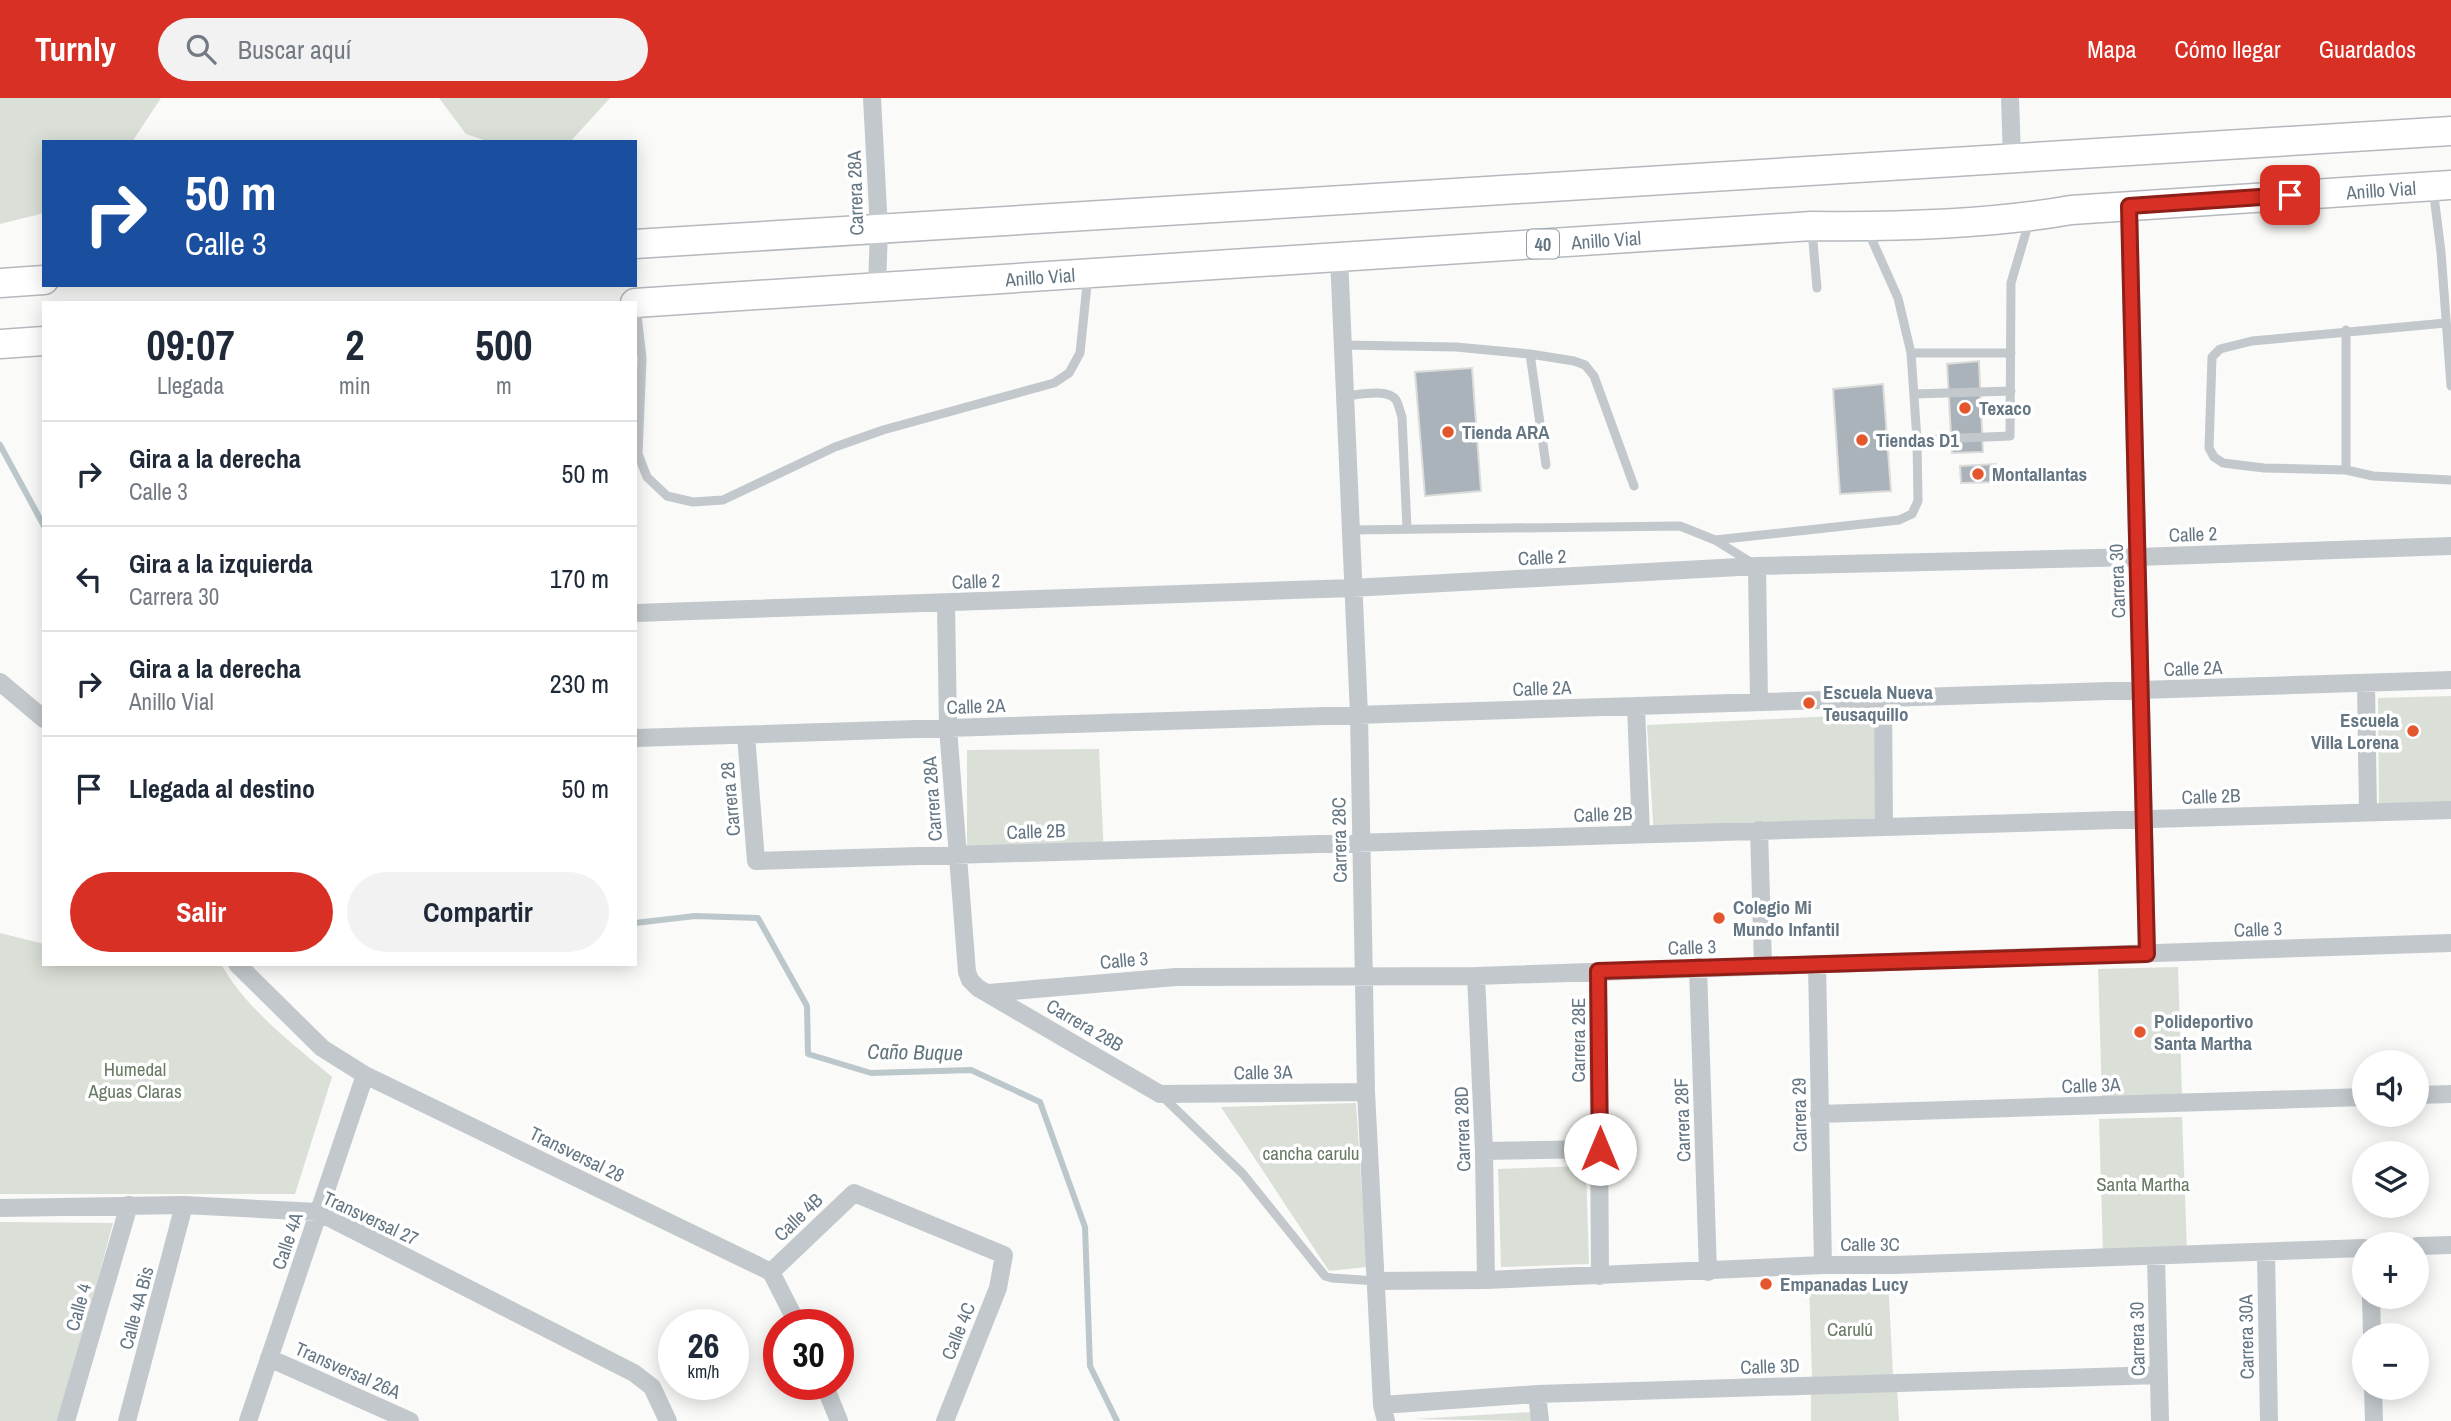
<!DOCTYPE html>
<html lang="es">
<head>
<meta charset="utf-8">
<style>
	body { margin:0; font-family:"Archivo Narrow",sans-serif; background:#f2f2f3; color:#1f2937; height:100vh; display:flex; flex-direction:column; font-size:26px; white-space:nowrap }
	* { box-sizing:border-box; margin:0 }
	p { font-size:23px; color:#747a83 }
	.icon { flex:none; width:38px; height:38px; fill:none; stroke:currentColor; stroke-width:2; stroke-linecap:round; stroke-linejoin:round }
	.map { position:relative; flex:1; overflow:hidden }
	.details { position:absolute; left:42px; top:203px; width:595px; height:665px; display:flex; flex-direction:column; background:#fff; border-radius:0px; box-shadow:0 4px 18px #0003 }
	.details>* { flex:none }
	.top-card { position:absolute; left:42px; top:42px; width:595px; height:147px; border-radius:0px; box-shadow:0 4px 18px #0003; background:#1a4fa0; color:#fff; overflow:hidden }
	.fabs { position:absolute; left:2352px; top:952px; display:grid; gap:14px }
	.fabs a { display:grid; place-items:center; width:77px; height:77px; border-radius:50%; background:#fff; box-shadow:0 4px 18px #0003; font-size:35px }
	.speed { position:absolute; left:658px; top:1211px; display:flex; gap:14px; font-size:35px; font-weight:700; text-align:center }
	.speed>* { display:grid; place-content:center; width:91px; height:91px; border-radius:50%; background:#fff; box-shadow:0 4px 18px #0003; line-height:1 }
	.speed small { font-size:18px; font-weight:400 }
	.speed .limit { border:10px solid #d22; background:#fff; color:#111 }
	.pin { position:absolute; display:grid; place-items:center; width:60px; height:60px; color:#fff; margin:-30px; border-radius:14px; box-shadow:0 4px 10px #0006 }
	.me { position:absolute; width:77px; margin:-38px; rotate:0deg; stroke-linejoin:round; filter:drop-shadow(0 0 5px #0008) }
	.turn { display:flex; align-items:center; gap:24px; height:147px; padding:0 28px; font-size:32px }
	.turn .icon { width:91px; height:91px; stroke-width:2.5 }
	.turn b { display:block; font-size:49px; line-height:60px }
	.eta { display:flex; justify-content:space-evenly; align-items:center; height:119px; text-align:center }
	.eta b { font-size:42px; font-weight:800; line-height:49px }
	.primary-button { display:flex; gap:14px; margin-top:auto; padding:14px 28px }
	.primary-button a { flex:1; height:80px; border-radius:42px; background:#d93025; color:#fff; font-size:28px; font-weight:800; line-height:80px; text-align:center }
	.primary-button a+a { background:#f2f2f3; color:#1f2937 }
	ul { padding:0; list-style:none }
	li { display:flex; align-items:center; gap:21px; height:105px; padding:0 28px; border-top:2px solid #e0e1e3 }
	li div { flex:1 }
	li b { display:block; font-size:26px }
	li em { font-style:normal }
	header { display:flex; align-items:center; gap:42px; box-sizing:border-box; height:98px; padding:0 35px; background:#d93025; color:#fff }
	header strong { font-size:33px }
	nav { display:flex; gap:38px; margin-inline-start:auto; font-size:24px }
	.search { width:490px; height:63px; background:#f2f2f3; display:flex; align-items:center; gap:18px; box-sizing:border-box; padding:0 24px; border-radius:38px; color:#747a83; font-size:26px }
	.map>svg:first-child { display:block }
	.green { fill:#dadfd7 }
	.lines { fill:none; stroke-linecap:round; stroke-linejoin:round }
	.stream { stroke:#bbc7cb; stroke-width:6 }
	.building { fill:#aab3b9; stroke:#dcdcda; stroke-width:2 }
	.trunk-casing { stroke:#b4b9bd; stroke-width:31 }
	.service { stroke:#c3c8cc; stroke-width:9 }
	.minor { stroke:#c3c8cc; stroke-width:18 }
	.trunk { stroke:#fff; stroke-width:28 }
	.route-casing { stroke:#8d1f18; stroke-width:18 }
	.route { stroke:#d93025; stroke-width:12 }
	.poi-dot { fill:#e4572e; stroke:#fff; stroke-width:2.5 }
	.labels { text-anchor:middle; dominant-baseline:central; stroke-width:7; stroke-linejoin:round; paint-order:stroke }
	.shield { fill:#fff; stroke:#939fa8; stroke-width:2 }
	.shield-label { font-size:18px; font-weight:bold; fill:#657683 }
	.street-label { font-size:19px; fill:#657683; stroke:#fff }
	.poi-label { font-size:19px; font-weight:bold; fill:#657683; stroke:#fff; text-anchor:start }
	.park-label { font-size:19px; fill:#687a64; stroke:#fff }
	.water-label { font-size:21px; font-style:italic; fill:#60757c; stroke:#fff }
</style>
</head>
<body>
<header>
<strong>Turnly</strong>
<div class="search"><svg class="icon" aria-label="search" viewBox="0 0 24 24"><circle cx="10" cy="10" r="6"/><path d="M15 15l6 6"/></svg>Buscar aquí</div>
<nav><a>Mapa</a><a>Cómo llegar</a><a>Guardados</a></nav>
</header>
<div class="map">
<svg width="2451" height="1323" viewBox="0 0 2451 1323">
	<rect width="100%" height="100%" fill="#fafaf8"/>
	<path class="green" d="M0,0H161L132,44H44V115L0,126Z
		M439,0H610L570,44H490L466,36Z
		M2451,598V712L2379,715L2378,600Z
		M1879,616L1884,732L1654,739L1647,627Z
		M1099,651L1104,758L967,763V652Z
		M0,835L44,846V866H221C247,912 292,945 332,979L295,1096H0Z
		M2178,869L2182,997L2102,999L2098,871Z
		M1356,1005L1367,1169L1329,1173L1221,1009Z
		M2182,1019L2187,1152L2103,1154L2099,1021Z
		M1586,1068L1589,1166L1501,1169L1498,1071Z
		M0,1124L113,1125L60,1323H0Z
		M1888,1181L1893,1277L1812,1279L1809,1185Z
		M1897,1289L1899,1323H1811V1291Z
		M1532,1314L1533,1323L1414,1321Z"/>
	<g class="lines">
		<path class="stream" d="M0,347L44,428
			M635,825L695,818L758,820L807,908L808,956L871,975L971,972L1040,1004L1085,1129L1090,1268L1117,1323"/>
	</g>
	<path class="building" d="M1979,263L1983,354L1952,355L1947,266Z
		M1472,270L1481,393L1425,398L1415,274Z
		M1883,286L1891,393L1840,396L1833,291Z
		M1996,366L1997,384L1961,385L1960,368Z"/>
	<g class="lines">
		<g class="trunk-casing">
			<path id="trunk" d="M635,146L2451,33
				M0,185L44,182
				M635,205L1812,128C1896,129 1988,127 2071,112L2451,87
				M0,246L44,243"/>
		</g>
		<path class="service" d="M2433,90L2441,154L2451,288
			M1812,132L1817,190
			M636,208L642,260L638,356L647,379L667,398L693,404L723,402L835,349L883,332L1054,285L1069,275L1080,255L1088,177
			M2346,232V372L2373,378L2451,382
			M1342,247L1456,249L1530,256L1574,263L1585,267L1594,278L1634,388
			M1911,255H2011
			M1530,256L1546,367
			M1914,296L2011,293
			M1345,298C1358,297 1388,290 1396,302C1399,307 1400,314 1402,319L1407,431
			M1917,342L2010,338L2011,185L2029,124
			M2346,372L2264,370L2223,365L2214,359L2209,350L2212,259L2220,251L2252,243L2446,225
			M1350,432L1680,428L1715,442L1752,465
			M1715,442L1899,422L1912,416L1918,403L1917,342L1911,255L1898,200L1868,133
			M1161,997L1243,1076L1325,1178L1332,1180L1376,1183"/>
		<path class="minor" d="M872,0L879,131L877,189
			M2010,0L2012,60
			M2129,108L2147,856
			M1339,159L1359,617L1366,994L1382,1307L1386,1323
			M1757,468L1759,604
			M946,505L948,630L967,874L970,882L978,890L1160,996L1366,994
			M635,515L1352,490L1757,468L2137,459L2451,448
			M0,584L44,621
			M2366,585L2368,714
			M1883,599L1884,729
			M1636,608L1641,736
			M746,637L756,763L2451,712
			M635,640L2451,582
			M1759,732L1763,867
			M237,866L322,950L365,977L771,1174
			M1817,866L1823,1167
			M1698,869L1708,1174
			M1598,873L1600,1178
			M1476,878L1484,1053L1486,1182
			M988,895L1176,879L1476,878L2451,845
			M2417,997L2451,996
			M1819,1016L2364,999
			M1484,1053L1600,1051
			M0,1110L184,1107L318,1114L634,1275L652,1289L668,1323
			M2417,1148L2451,1147
			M2266,1154L2269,1323
			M2156,1158L2160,1323
			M771,1174L854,1095L1004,1157L998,1190L945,1323
			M771,1174L798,1227
			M1376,1183L1486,1182L1823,1167H1894L2364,1150
			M2371,1199L2372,1237
			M269,1260L410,1323
			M824,1286L839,1323
			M2373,1290L2374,1323
			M1537,1296L1540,1323
			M1382,1307L1537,1296L2159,1277
			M66,1323L129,1107
			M127,1323L184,1107
			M248,1323L365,977"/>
		<use href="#trunk" class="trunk"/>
	</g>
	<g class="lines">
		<g class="route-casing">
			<path id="route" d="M1600,1051L1598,873L2147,856L2129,108L2290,97"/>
		</g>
		<use href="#route" class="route"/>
	</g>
	<g class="poi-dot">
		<circle cx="1965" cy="310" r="7"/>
		<circle cx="1448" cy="334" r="7"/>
		<circle cx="1862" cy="342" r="7"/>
		<circle cx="1978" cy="376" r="7"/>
		<circle cx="1809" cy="605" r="7"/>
		<circle cx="2413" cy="633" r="7"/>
		<circle cx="1719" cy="820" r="7"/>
		<circle cx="2140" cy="934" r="7"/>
		<circle cx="1766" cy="1186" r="7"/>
	</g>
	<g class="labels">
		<rect class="shield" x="1527" y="131.5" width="32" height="29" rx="5"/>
		<g class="shield-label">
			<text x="1543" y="146">40</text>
		</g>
		<g class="street-label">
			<text transform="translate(2381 92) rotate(-4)">Anillo Vial</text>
			<text transform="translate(855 95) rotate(-92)">Carrera 28A</text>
			<text transform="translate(1606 142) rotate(-4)">Anillo Vial</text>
			<text transform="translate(1040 179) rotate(-4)">Anillo Vial</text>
			<text transform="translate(2193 436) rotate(-2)">Calle 2</text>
			<text transform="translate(1542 459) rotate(-3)">Calle 2</text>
			<text transform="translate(976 483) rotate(-2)">Calle 2</text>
			<text transform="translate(2117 483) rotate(-92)">Carrera 30</text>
			<text transform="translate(2193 570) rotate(-2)">Calle 2A</text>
			<text transform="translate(1542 590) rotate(-2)">Calle 2A</text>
			<text transform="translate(976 608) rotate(-2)">Calle 2A</text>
			<text transform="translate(2211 698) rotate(-2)">Calle 2B</text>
			<text transform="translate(730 701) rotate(-95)">Carrera 28</text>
			<text transform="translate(932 701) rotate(-94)">Carrera 28A</text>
			<text transform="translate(1603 716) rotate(-2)">Calle 2B</text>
			<text transform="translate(1036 733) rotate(-2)">Calle 2B</text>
			<text transform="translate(1339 742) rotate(-91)">Carrera 28C</text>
			<text transform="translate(2258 831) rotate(-2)">Calle 3</text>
			<text transform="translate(1692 849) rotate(-2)">Calle 3</text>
			<text transform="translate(1124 862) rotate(-5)">Calle 3</text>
			<text transform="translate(1085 927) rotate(30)">Carrera 28B</text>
			<text transform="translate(1578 942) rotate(-90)">Carrera 28E</text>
			<text transform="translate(1263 974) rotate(-1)">Calle 3A</text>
			<text transform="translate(2091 987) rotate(-2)">Calle 3A</text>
			<text transform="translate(1799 1017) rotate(-91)">Carrera 29</text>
			<text transform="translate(1682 1022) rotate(-92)">Carrera 28F</text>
			<text transform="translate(1462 1031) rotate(-92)">Carrera 28D</text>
			<text transform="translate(577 1056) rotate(26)">Transversal 28</text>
			<text transform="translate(798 1119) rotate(-44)">Calle 4B</text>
			<text transform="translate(371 1120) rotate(25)">Transversal 27</text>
			<text transform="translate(287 1143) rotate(-71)">Calle 4A</text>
			<text x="1870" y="1146">Calle 3C</text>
			<text transform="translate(78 1209) rotate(-74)">Calle 4</text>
			<text transform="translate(136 1210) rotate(-75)">Calle 4A Bis</text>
			<text transform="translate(958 1233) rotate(-68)">Calle 4C</text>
			<text transform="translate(2246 1239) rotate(-91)">Carrera 30A</text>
			<text transform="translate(2137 1241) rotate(-91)">Carrera 30</text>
			<text transform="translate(1770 1268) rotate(-2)">Calle 3D</text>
			<text transform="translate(348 1272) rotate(24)">Transversal 26A</text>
		</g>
		<g class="poi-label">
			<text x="1979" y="310">Texaco</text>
			<text x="1462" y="334">Tienda ARA</text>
			<text x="1876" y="342">Tiendas D1</text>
			<text x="1992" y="376">Montallantas</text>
			<text x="1823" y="594">Escuela Nueva<tspan x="1823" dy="22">Teusaquillo</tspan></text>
			<text x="2399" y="622" text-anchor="end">Escuela<tspan x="2399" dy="22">Villa Lorena</tspan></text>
			<text x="1733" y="809">Colegio Mi<tspan x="1733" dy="22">Mundo Infantil</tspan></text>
			<text x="2154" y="923">Polideportivo<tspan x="2154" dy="22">Santa Martha</tspan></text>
			<text x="1780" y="1186">Empanadas Lucy</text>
		</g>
		<g class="park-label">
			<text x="135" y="971">Humedal<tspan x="135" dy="22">Aguas Claras</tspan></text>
			<text x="1311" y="1055">cancha carulu</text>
			<text x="2143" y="1086">Santa Martha</text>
			<text x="1850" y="1231">Carulú</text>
		</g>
		<g class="water-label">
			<text transform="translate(915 954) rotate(1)">Caño Buque</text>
		</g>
	</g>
</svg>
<div class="fabs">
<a><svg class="icon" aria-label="sound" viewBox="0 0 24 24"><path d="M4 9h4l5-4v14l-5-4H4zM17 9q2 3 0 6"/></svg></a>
<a><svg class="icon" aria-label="layers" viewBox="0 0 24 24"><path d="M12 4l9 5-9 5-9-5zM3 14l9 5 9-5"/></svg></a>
<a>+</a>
<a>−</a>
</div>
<div class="speed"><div>26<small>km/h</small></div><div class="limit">30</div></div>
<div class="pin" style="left:2290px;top:97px;background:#d93025"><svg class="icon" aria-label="arrive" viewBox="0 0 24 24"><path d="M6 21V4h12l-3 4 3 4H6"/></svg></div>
<svg class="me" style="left:1600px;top:1051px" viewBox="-20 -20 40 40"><circle r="19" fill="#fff"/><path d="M0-13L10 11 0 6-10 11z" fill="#d93025"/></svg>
<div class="top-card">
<div class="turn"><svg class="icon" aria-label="right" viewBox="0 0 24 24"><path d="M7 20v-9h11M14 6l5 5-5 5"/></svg><div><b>50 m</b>Calle 3</div></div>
</div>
<section class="details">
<div class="eta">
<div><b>09:07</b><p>Llegada</p></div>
<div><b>2</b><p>min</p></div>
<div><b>500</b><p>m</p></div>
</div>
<ul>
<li><svg class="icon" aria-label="right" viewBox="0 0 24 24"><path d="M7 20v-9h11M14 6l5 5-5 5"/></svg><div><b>Gira a la derecha</b><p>Calle 3</p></div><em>50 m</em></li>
<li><svg class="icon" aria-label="left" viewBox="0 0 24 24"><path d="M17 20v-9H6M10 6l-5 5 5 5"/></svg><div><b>Gira a la izquierda</b><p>Carrera 30</p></div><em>170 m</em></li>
<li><svg class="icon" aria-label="right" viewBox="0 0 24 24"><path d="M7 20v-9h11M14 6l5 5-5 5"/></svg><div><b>Gira a la derecha</b><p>Anillo Vial</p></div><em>230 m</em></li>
<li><svg class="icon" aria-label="arrive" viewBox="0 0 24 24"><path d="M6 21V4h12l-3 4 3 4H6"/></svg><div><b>Llegada al destino</b></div><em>50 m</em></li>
</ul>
<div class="primary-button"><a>Salir</a><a>Compartir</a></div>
</section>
</div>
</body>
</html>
